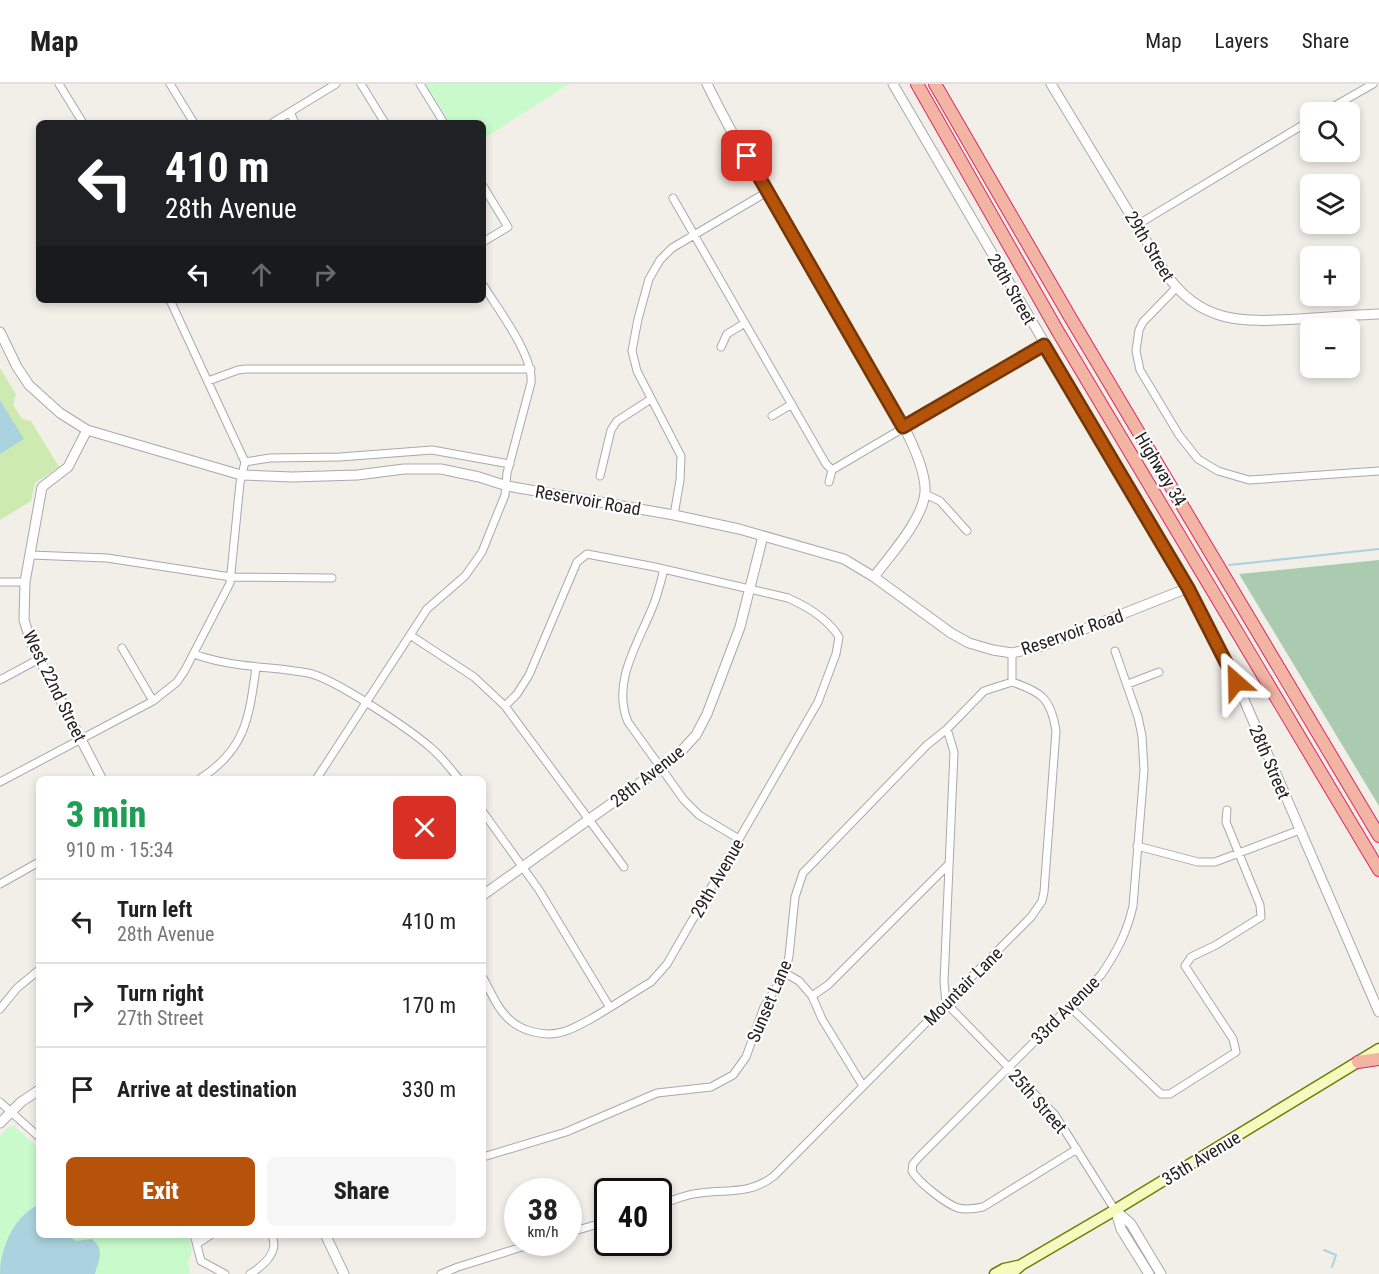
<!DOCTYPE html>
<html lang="en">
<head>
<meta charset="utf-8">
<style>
	body { margin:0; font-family:"Roboto Condensed",sans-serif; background:#f6f6f6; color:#222; height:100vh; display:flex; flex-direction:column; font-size:22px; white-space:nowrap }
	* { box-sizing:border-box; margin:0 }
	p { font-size:20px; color:#767676 }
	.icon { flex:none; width:33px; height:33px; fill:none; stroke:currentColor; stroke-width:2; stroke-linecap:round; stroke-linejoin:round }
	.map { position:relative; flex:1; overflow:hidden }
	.side { position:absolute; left:36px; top:692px; width:450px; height:462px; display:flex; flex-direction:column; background:#fff; border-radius:9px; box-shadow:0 3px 9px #0003 }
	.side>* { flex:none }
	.banner { position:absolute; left:36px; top:36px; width:450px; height:183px; border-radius:9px; box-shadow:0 3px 9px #0003; background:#202124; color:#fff; overflow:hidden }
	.controls { position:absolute; left:1300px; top:18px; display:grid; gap:12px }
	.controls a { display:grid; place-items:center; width:60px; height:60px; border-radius:9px; background:#fff; box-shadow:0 3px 9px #0003; font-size:30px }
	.speed { position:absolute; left:504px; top:1094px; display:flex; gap:12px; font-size:30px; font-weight:700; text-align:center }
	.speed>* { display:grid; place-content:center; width:78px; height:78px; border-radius:50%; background:#fff; box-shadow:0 3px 9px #0003; line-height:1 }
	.speed small { font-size:15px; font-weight:400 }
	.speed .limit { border:3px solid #111; border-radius:9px; background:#fff; color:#111 }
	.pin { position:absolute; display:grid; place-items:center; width:51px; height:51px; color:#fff; margin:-26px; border-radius:12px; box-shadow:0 3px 9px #0006 }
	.me { position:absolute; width:66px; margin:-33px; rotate:335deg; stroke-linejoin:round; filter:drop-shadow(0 0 4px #0008) }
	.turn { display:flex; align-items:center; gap:21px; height:126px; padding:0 30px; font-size:27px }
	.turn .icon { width:78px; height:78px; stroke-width:2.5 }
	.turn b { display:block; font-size:42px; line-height:51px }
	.lanes { display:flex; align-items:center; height:57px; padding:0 30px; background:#0003; justify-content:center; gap:30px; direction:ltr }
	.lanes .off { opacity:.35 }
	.round { display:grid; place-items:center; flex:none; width:63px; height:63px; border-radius:9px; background:#f6f6f6 }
	.headline { display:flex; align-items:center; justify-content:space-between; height:102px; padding:0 30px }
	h1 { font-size:36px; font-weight:800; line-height:45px; color:#1e9e55 }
	.button { display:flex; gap:12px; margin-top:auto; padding:12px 30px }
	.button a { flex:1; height:69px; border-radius:9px; background:#b45309; color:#fff; font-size:24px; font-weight:800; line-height:69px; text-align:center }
	.button a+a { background:#f6f6f6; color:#222 }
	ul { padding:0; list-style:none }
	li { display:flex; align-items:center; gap:18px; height:84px; padding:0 30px; border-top:2px solid #e0e0e0 }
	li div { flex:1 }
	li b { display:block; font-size:22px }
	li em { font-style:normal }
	header { display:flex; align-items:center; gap:36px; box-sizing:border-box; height:84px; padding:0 30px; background:#fff; border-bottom:2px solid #e0e0e0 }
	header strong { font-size:28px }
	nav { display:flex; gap:33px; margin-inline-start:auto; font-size:21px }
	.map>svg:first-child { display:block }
	.grass { fill:#cdebb0 }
	.cemetery { fill:#aacbaf }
	.park { fill:#c8facc }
	.water { fill:#aad3df }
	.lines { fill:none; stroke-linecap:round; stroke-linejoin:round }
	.stream { stroke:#aad3df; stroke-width:2 }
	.minor-casing { stroke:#a9a9a9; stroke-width:9 }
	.tertiary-casing { stroke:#a9a9a9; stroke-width:11 }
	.secondary-casing { stroke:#707d05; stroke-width:13 }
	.trunk-casing { stroke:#dc2a67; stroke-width:14 }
	.minor { stroke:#fff; stroke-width:7 }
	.tertiary { stroke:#fff; stroke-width:9 }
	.secondary { stroke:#f7fabf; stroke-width:10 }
	.trunk { stroke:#f2b4a3; stroke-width:12 }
	.route-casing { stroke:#753606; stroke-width:15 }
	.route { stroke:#b45309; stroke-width:10 }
	.labels { text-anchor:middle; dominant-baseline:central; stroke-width:4.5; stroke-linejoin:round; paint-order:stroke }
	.street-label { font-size:18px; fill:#222; stroke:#fff }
</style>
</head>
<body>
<header>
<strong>Map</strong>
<nav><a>Map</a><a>Layers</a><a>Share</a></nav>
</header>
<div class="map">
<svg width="1379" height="1190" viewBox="0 0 1379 1190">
	<rect width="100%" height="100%" fill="#f2efe9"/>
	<path class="grass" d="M0,284L16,310L13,321L22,335L31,337L59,383L35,399L31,417L0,436V370L23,355L0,316Z"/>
	<path class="cemetery" d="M1379,476V722L1239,490Z"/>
	<path class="park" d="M426,0H569L483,55V39H450Z
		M14,1042L39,1065V1150L188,1151L192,1167L188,1178L190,1190H0V1052L9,1043Z"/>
	<path class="water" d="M0,316L24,355L0,370Z
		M36,1122H39V1150L66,1151L76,1157L92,1155C106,1167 98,1176 95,1190H0C0,1166 13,1134 36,1122Z"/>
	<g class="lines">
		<path class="stream" d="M1229,481L1379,465
			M1324,1166L1336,1171L1332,1183"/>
		<g class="minor-casing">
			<path id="minor" d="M59,0L83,39
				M170,0L194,39
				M361,0L385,39
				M420,0L444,39
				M290,28L295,39
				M1324,28L1373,0
				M272,39L336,0
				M483,102L508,143L483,158
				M673,114L826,380L832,386L829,398
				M1137,141L1311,36
				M1176,204L1143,238L1139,246L1136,267L1140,286L1179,351L1198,375L1218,387L1249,396L1379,387
				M721,263L727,250L745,239
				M208,297L238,286L246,285H531
				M772,332L792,320
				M245,378L270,374L340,373L432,366L510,380
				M832,386L1044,261
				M600,392L611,346L617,337L651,315
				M925,410L940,417L967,447
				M674,431L680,396L681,372L637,287L632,267L638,235L649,195L660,176L672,164L767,108
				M30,471L107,474L231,493L332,494
				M664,485C661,497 658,510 653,522C639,558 611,598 628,638L684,716L699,731L739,755
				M0,498H25
				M410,551L474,593L505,622L624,783
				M122,564L153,617
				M194,570C232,584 270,582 308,589C334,594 409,645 430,663C441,672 450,684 458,694
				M0,596L39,575
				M1128,600L1159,588
				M947,645L954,668L944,898L946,919L1055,1031L1115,1126
				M201,694C246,665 249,633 256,584
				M317,694L427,525L465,492L482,468L505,411L507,389L531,299C534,272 498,225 483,201
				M0,698L153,617L177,598L185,586L230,499L240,399L245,378L170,216
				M483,728L539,806L609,922
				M1137,762L1198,778H1215L1300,746
				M0,800L39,778
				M785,889L799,897L812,912L822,935L863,1002
				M483,894C491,908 498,926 510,936C522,947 543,952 558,949C579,946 630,910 651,898L667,880L818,618L836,570L839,553C828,535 806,522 788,514L655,483L587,470L577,478L529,591L517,610L505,622
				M812,912L828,901L948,781
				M1070,923L1161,1010H1170L1236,968L1233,955L1185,882L1191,873L1216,861L1261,833L1260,821L1226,738L1227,726
				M0,925L17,904L39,886
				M0,1018L39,1053
				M1077,1065L983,1123C974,1125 967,1126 958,1124C946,1120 918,1098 912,1087L913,1080L920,1072L1101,891C1116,869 1127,849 1133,822L1144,686L1142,652L1138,633L1115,567
				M483,1073L566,1048L657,1009L711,1003L733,991L746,973L764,923L785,889L789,872L795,813L803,789L927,661L947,645L984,607L1012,598
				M658,1121C672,1117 686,1110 700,1109C730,1105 749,1111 774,1092L1031,833L1042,817L1044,808L1056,647C1051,615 1042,608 1012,598V569
				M568,1149L608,1137
				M194,1150L201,1177L225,1190
				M197,1160L212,1150
				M250,1190C263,1182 281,1167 271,1150
				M441,1190L458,1183L538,1158"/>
		</g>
		<g class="tertiary-casing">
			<path id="tertiary" d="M707,0C752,91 808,177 859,265C878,298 927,371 925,408C923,436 890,471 874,493
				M893,0L1188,504L1229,581L1379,928
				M1051,0L1165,188C1200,241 1244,238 1300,235C1327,233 1353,231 1379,230
				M0,248L17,283L29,301L60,329L87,346L241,391L292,393L357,391L404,385H441L479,393L507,402L674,431L739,445L844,475L874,493L951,549L969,559L993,566L1012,569L1039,563L1188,504
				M87,346L68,383L42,403L25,498L24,536L32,561L101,694
				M483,811L675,674L696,651L707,630L740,543L763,452
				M0,1039L21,1018L39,1006
				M1115,1126L1131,1140L1161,1190
				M1116,1128L1121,1145L1149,1190
				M325,1150L344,1190"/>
		</g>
		<g class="secondary-casing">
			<path id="secondary" d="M995,1190L1004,1185L1018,1182
				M1011,1190L1021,1181L1115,1126L1379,965"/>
		</g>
		<g class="trunk-casing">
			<path id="trunk" d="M917,0L1057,246L1379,786
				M935,0L1070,233L1379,752
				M1358,978L1379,975"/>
		</g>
		<use href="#minor" class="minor"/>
		<use href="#tertiary" class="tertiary"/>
		<use href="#secondary" class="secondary"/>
		<use href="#trunk" class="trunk"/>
	</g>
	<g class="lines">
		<g class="route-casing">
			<path id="route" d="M747,72L903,343L1044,261L1188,504L1236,598"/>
		</g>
		<use href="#route" class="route"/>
	</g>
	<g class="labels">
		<g class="street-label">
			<text transform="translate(1150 162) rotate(59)">29th Street</text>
			<text transform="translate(1012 205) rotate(60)">28th Street</text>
			<text transform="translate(1161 385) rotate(59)">Highway 34</text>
			<text transform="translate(588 416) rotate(10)">Reservoir Road</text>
			<text transform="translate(1072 548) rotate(-19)">Reservoir Road</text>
			<text transform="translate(55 602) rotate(64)">West 22nd Street</text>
			<text transform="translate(1270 678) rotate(67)">28th Street</text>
			<text transform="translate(647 692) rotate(-38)">28th Avenue</text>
			<text transform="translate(717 794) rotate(-60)">29th Avenue</text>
			<text transform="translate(963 902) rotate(-45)">Mountair Lane</text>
			<text transform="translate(769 917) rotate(-67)">Sunset Lane</text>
			<text transform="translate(1065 926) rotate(-45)">33rd Avenue</text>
			<text transform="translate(1038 1017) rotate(49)">25th Street</text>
			<text transform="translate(1201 1074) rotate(-31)">35th Avenue</text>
		</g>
	</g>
</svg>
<div class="controls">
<a><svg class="icon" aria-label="search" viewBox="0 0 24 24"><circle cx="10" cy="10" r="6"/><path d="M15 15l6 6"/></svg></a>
<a><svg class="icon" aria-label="layers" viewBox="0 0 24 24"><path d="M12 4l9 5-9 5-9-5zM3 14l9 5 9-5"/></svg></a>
<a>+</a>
<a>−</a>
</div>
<div class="speed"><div>38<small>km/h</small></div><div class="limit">40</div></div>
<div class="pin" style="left:747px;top:72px;background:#d93025"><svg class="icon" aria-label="arrive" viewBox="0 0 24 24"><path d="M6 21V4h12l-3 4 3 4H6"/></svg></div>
<svg class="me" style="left:1236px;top:598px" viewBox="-20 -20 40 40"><path d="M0-17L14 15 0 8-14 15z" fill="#b45309" stroke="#fff" stroke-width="4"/></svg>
<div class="banner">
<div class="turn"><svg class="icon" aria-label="left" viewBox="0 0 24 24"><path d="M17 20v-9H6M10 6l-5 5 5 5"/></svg><div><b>410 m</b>28th Avenue</div></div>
<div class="lanes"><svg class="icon" aria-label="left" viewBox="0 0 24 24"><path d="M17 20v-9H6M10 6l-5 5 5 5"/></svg><svg class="icon off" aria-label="ahead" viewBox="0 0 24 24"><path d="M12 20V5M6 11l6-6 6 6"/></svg><svg class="icon off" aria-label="right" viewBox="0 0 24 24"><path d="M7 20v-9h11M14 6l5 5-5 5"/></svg></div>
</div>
<section class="side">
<div class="headline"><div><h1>3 min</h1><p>910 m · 15:34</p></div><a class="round" style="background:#d93025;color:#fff"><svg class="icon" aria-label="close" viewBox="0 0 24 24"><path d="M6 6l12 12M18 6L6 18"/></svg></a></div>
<ul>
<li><svg class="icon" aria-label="left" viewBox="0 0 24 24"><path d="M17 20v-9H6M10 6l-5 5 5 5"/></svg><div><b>Turn left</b><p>28th Avenue</p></div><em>410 m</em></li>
<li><svg class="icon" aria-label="right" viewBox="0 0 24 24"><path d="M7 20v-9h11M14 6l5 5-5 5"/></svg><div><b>Turn right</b><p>27th Street</p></div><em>170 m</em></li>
<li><svg class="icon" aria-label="arrive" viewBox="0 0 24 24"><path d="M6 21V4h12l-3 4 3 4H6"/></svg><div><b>Arrive at destination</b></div><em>330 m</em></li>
</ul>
<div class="button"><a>Exit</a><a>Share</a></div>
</section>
</div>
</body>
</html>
